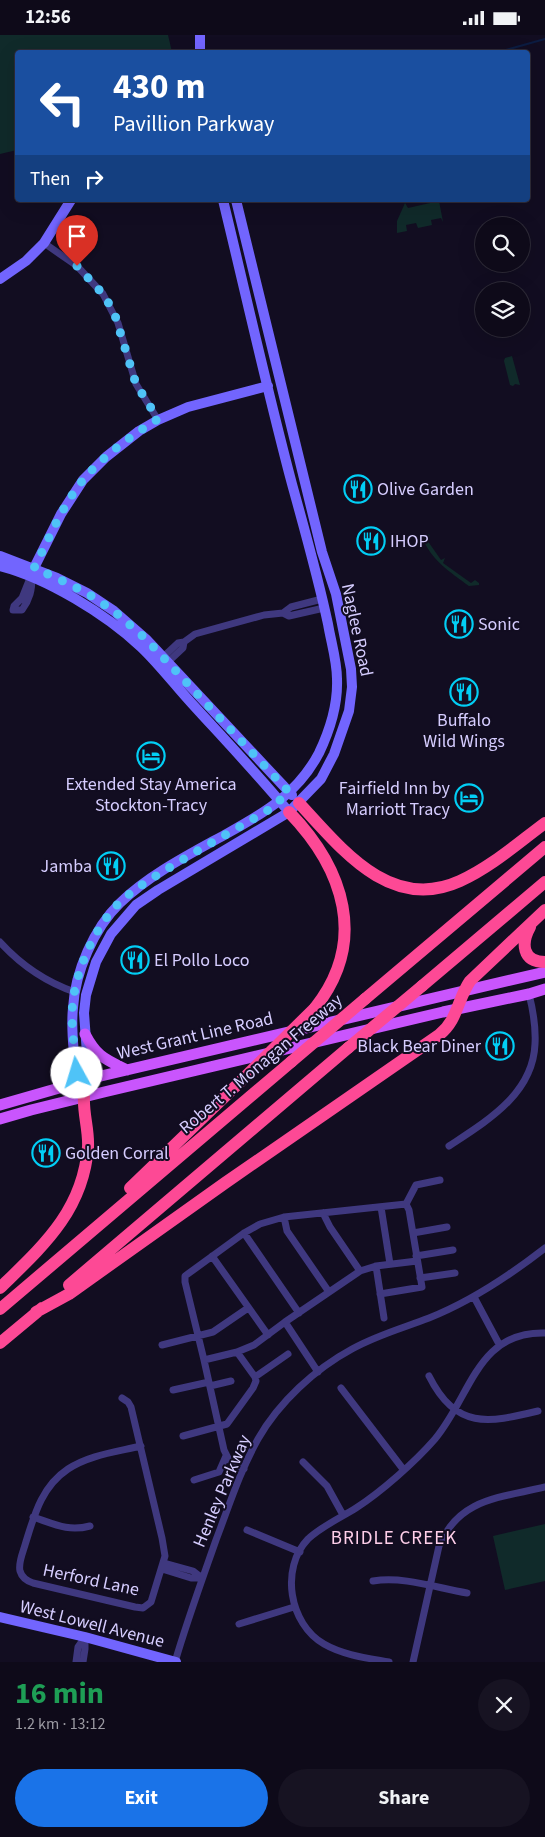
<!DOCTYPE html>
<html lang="en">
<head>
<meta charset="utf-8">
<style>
	body { margin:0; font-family:"Source Sans 3",sans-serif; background:#171322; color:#f1f3f6; height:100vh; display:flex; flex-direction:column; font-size:19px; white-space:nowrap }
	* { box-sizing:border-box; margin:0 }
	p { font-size:16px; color:#9b9aa2 }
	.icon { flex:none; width:28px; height:28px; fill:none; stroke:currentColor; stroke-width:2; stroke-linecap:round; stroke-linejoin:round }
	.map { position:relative; height:1627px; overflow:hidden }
	.panel { display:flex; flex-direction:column; background:#0e0a19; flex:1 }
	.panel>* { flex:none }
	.hud { position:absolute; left:15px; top:15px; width:515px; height:152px; border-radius:5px; box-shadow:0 5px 20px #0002,0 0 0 1px #2e2b38; background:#1a4fa0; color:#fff; overflow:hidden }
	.tools { position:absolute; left:475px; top:182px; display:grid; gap:10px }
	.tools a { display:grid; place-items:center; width:55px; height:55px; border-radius:50%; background:#0e0a19; box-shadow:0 5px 20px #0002,0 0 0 1px #2e2b38; font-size:25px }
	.pin { position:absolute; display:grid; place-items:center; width:42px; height:42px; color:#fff; margin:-51px -21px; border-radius:50% 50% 50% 0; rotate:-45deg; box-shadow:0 0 5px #0007 }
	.pin .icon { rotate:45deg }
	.me { position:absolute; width:55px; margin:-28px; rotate:354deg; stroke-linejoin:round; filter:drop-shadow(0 0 4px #0008) }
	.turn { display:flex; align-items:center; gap:18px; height:105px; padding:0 15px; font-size:22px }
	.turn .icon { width:65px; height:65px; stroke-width:2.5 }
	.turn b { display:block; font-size:35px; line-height:42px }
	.then { display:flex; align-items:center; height:48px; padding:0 15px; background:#0003; gap:10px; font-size:19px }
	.round { display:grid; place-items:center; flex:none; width:52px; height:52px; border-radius:26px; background:#171322 }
	.overview { display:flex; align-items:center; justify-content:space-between; height:85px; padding:0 15px }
	h1 { font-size:30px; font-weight:700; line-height:38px; color:#1e9e55 }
	.cta { display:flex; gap:10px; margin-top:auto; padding:10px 15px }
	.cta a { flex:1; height:58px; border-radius:30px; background:#1a73e8; color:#fff; font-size:20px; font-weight:700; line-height:58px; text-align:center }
	.cta a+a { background:#171322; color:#f1f3f6 }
	.status { display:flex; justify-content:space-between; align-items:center; height:35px; padding:0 25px; background:#0e0a19; direction:ltr }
	.status svg { height:14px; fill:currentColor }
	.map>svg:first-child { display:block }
	.green { fill:#102a2a }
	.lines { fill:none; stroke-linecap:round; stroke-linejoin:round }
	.stream { stroke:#0c1c41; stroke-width:2 }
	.street { stroke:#3f387f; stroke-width:7 }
	.secondary { stroke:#7265fe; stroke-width:10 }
	.primary { stroke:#c955fd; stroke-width:11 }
	.highway { stroke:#fd4995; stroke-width:12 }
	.highway-bridge { stroke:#fd4995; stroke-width:12 }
	.route { stroke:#4fc3f7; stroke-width:9; stroke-dasharray:0 16.2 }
	.labels { text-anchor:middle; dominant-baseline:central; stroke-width:4; stroke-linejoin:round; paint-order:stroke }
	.poi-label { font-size:18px; fill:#d6cdff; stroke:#120d21; text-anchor:start }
	.street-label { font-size:18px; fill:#d6cdff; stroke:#120d21 }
	.neighbourhood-label { font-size:19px; letter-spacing:1px; fill:#ffcfea; stroke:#120d21 }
</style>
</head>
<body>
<div class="status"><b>12:56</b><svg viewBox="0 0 49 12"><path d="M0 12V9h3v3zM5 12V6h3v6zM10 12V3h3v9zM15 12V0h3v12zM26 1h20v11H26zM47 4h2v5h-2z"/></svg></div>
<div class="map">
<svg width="545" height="1627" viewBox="0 0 545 1627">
	<rect width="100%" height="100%" fill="#120d21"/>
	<path class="green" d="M0,0H168L172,17L18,18L17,115L0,119Z
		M439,166L443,187L441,183L431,185L432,190L418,193L416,188L406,190L407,196L397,198V186L405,168L408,173Z
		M512,321L520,350L515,349L513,351L510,350L504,326L505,323Z
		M429,499L430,502L427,505L441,525L445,523L443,528L471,548L475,545L479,548V550L469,551C450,537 431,525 422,502Z
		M545,1489V1546L505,1555L493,1501Z"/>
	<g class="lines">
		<path class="stream" d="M495,18L545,4"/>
		<path class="street" d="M44,208L77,231L103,259L118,288L136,349L158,385
			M32,542C32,555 30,564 22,575H13L14,571L22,563L32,538
			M283,578L291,572L322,564
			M163,622L178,608L184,607L195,599L264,580L283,578L289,581L324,573
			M168,627L183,613L184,607
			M0,907C21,930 46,947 75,957
			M449,1111C487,1086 533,1059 535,1009C536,992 533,975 529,959
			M406,1169L416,1150L440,1145
			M381,1172L390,1229
			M323,1178L330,1192L360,1236
			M284,1182L287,1196L329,1257
			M244,1198L299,1278
			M413,1198L447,1192
			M212,1221L268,1300
			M416,1221L453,1215
			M420,1243L455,1238
			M380,1259L422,1252L409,1175L406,1169
			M474,1262L499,1309
			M384,1283L376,1231L417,1226
			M285,1287L254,1310L237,1317L204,1325L185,1247V1241L244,1198L260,1189L284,1182L406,1169
			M162,1310L213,1297L248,1273
			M204,1325L224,1415L229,1425L244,1434
			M318,1337L285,1287L360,1236L376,1231
			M429,1341C456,1395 488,1388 538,1376
			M255,1342L288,1319
			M210,1351L231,1346
			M341,1353L403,1434
			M173,1355L209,1347
			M122,1363L128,1367L131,1372L162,1503L165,1521L151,1567L143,1573L135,1572L33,1548C27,1546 22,1543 20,1536C18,1528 23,1517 25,1510C34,1481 41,1452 68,1434C89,1420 116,1417 141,1411
			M183,1401L227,1389L253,1353L256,1346L255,1342L237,1317
			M303,1427L327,1451L343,1480
			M194,1445L219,1437L226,1421
			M33,1482C54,1489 68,1497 90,1491
			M247,1495L300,1517
			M164,1528L193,1536L202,1543
			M162,1534L191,1543H202
			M373,1546C404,1541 437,1553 467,1558
			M239,1589L294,1572
			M76,1627L78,1612L85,1602
			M83,1627L85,1614V1603
			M175,1627C187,1586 202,1545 216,1505C229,1471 240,1436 258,1404C279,1367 315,1334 352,1314C377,1300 403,1293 429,1283C472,1266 509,1241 545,1213
			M389,1627C367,1623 343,1620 324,1609C289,1589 280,1533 308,1504C322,1491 340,1483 356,1473C381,1457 415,1427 435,1404C471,1361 477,1296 545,1298
			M413,1627L439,1511C459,1463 500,1463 545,1452"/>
		<path class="secondary" d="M200,0V18
			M0,244L26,226L44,208L71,165
			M0,521L57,543L87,558L114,576L146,604L292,760
			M0,531C47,543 106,579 141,612C161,631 177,653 195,672C227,707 259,741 289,777
			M34,533L61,479L83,445L106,422L139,396L158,385L188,372L268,351
			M81,1054C74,1038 71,992 73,973C75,937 94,893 120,868C150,839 192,818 228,798C266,777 298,758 319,718C330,695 338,670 337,644C337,626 331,607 328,589C318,542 305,496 292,449C267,355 246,260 223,165
			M84,1062L88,1032L84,978L86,960L96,927L111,899L136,870L158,855L289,777L321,744L334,719L349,676L352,652L351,634L336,559L322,517L236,165
			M0,1582L85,1602L176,1627"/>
		<path class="primary" d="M85,999C97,1022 105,1024 127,1035
			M0,1070L101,1041L545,937
			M0,1084L31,1075L104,1057L443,977L529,959L545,954"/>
		<path class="highway" d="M299,768C341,813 390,878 460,846C491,832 518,808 545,788
			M289,777C344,834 368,906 315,973
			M530,892C521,908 522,927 545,927
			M422,951L545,847
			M365,964L545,812
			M130,1153L240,1047
			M69,1250L348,1013
			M0,1253C43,1211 83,1176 88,1112C89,1095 83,1079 84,1062
			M0,1274L291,1027
			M36,1277L69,1259L225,1148L439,1000C458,985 457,965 470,946L545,875
			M0,1308L42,1273"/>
		<path class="highway-bridge" d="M348,1013L422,951
			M291,1027L365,964
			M240,1047L315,973"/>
	</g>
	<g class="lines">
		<path class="route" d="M77,231L103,259L114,277L136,349L158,384C131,401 103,421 83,445C62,471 49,504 34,533L57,543L87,558L114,576L146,604L289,757L270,774C238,793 205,811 172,831C154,842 135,853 119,868C95,892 77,933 73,966C70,990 75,1014 77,1038"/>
	</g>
	<defs>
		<g id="restaurant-ring" transform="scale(1.4375)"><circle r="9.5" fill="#120d21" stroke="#02cef5" stroke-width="1.5"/><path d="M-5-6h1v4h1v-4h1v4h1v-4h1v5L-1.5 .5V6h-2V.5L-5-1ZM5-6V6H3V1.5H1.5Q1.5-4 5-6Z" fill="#02cef5"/></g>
		<g id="hotel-ring" transform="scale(1.4375)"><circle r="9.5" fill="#120d21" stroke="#02cef5" stroke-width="1.5"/><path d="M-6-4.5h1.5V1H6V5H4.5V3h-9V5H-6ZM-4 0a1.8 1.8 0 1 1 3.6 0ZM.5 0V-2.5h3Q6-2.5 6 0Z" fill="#02cef5"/></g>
	</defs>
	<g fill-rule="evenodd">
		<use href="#restaurant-ring" x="358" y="454"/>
		<use href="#restaurant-ring" x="371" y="506"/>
		<use href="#restaurant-ring" x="459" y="589"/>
		<use href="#restaurant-ring" x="464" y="657"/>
		<use href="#hotel-ring" x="151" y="721"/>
		<use href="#hotel-ring" x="469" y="763"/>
		<use href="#restaurant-ring" x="111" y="831"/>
		<use href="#restaurant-ring" x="135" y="925"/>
		<use href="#restaurant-ring" x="500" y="1011"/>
		<use href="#restaurant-ring" x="46" y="1118"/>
	</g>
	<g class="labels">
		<g class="poi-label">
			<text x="377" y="454">Olive Garden</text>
			<text x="390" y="506">IHOP</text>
			<text x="478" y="589">Sonic</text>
			<text x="464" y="685" text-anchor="middle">Buffalo<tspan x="464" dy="21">Wild Wings</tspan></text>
			<text x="151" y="749" text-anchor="middle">Extended Stay America<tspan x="151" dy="21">Stockton-Tracy</tspan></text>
			<text x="450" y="753" text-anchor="end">Fairfield Inn by<tspan x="450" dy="21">Marriott Tracy</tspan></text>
			<text x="92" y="831" text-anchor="end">Jamba</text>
			<text x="154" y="925">El Pollo Loco</text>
			<text x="481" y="1011" text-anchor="end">Black Bear Diner</text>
			<text x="65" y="1118">Golden Corral</text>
		</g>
		<g class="street-label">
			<text transform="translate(357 595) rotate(78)">Naglee Road</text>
			<text transform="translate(195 1001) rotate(-13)">West Grant Line Road</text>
			<text transform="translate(261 1029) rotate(-40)">Robert T. Monagan Freeway</text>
			<text transform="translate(222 1456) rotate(-67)">Henley Parkway</text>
			<text transform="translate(91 1545) rotate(12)">Herford Lane</text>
			<text transform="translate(92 1589) rotate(14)">West Lowell Avenue</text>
		</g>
		<g class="neighbourhood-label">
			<text x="394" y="1503">BRIDLE CREEK</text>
		</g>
	</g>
</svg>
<div class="tools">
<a><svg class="icon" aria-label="search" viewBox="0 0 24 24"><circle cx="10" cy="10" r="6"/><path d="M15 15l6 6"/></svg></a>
<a><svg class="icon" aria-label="layers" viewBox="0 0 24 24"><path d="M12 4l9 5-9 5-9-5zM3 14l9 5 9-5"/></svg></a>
</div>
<div class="pin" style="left:77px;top:231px;background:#d93025"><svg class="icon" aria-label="arrive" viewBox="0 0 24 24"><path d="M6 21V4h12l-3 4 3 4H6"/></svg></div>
<svg class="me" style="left:77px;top:1038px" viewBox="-20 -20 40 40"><circle r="19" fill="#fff"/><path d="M0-13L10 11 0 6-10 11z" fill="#4fc3f7"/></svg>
<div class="hud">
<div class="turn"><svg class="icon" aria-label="left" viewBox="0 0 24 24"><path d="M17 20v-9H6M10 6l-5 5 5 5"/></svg><div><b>430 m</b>Pavillion Parkway</div></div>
<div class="then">Then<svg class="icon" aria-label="right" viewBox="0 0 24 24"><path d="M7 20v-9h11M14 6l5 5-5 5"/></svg></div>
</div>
</div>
<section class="panel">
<div class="overview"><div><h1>16 min</h1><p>1.2 km · 13:12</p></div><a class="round"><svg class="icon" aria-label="close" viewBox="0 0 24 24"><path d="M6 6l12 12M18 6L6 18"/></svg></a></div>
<div class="cta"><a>Exit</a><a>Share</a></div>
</section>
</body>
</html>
